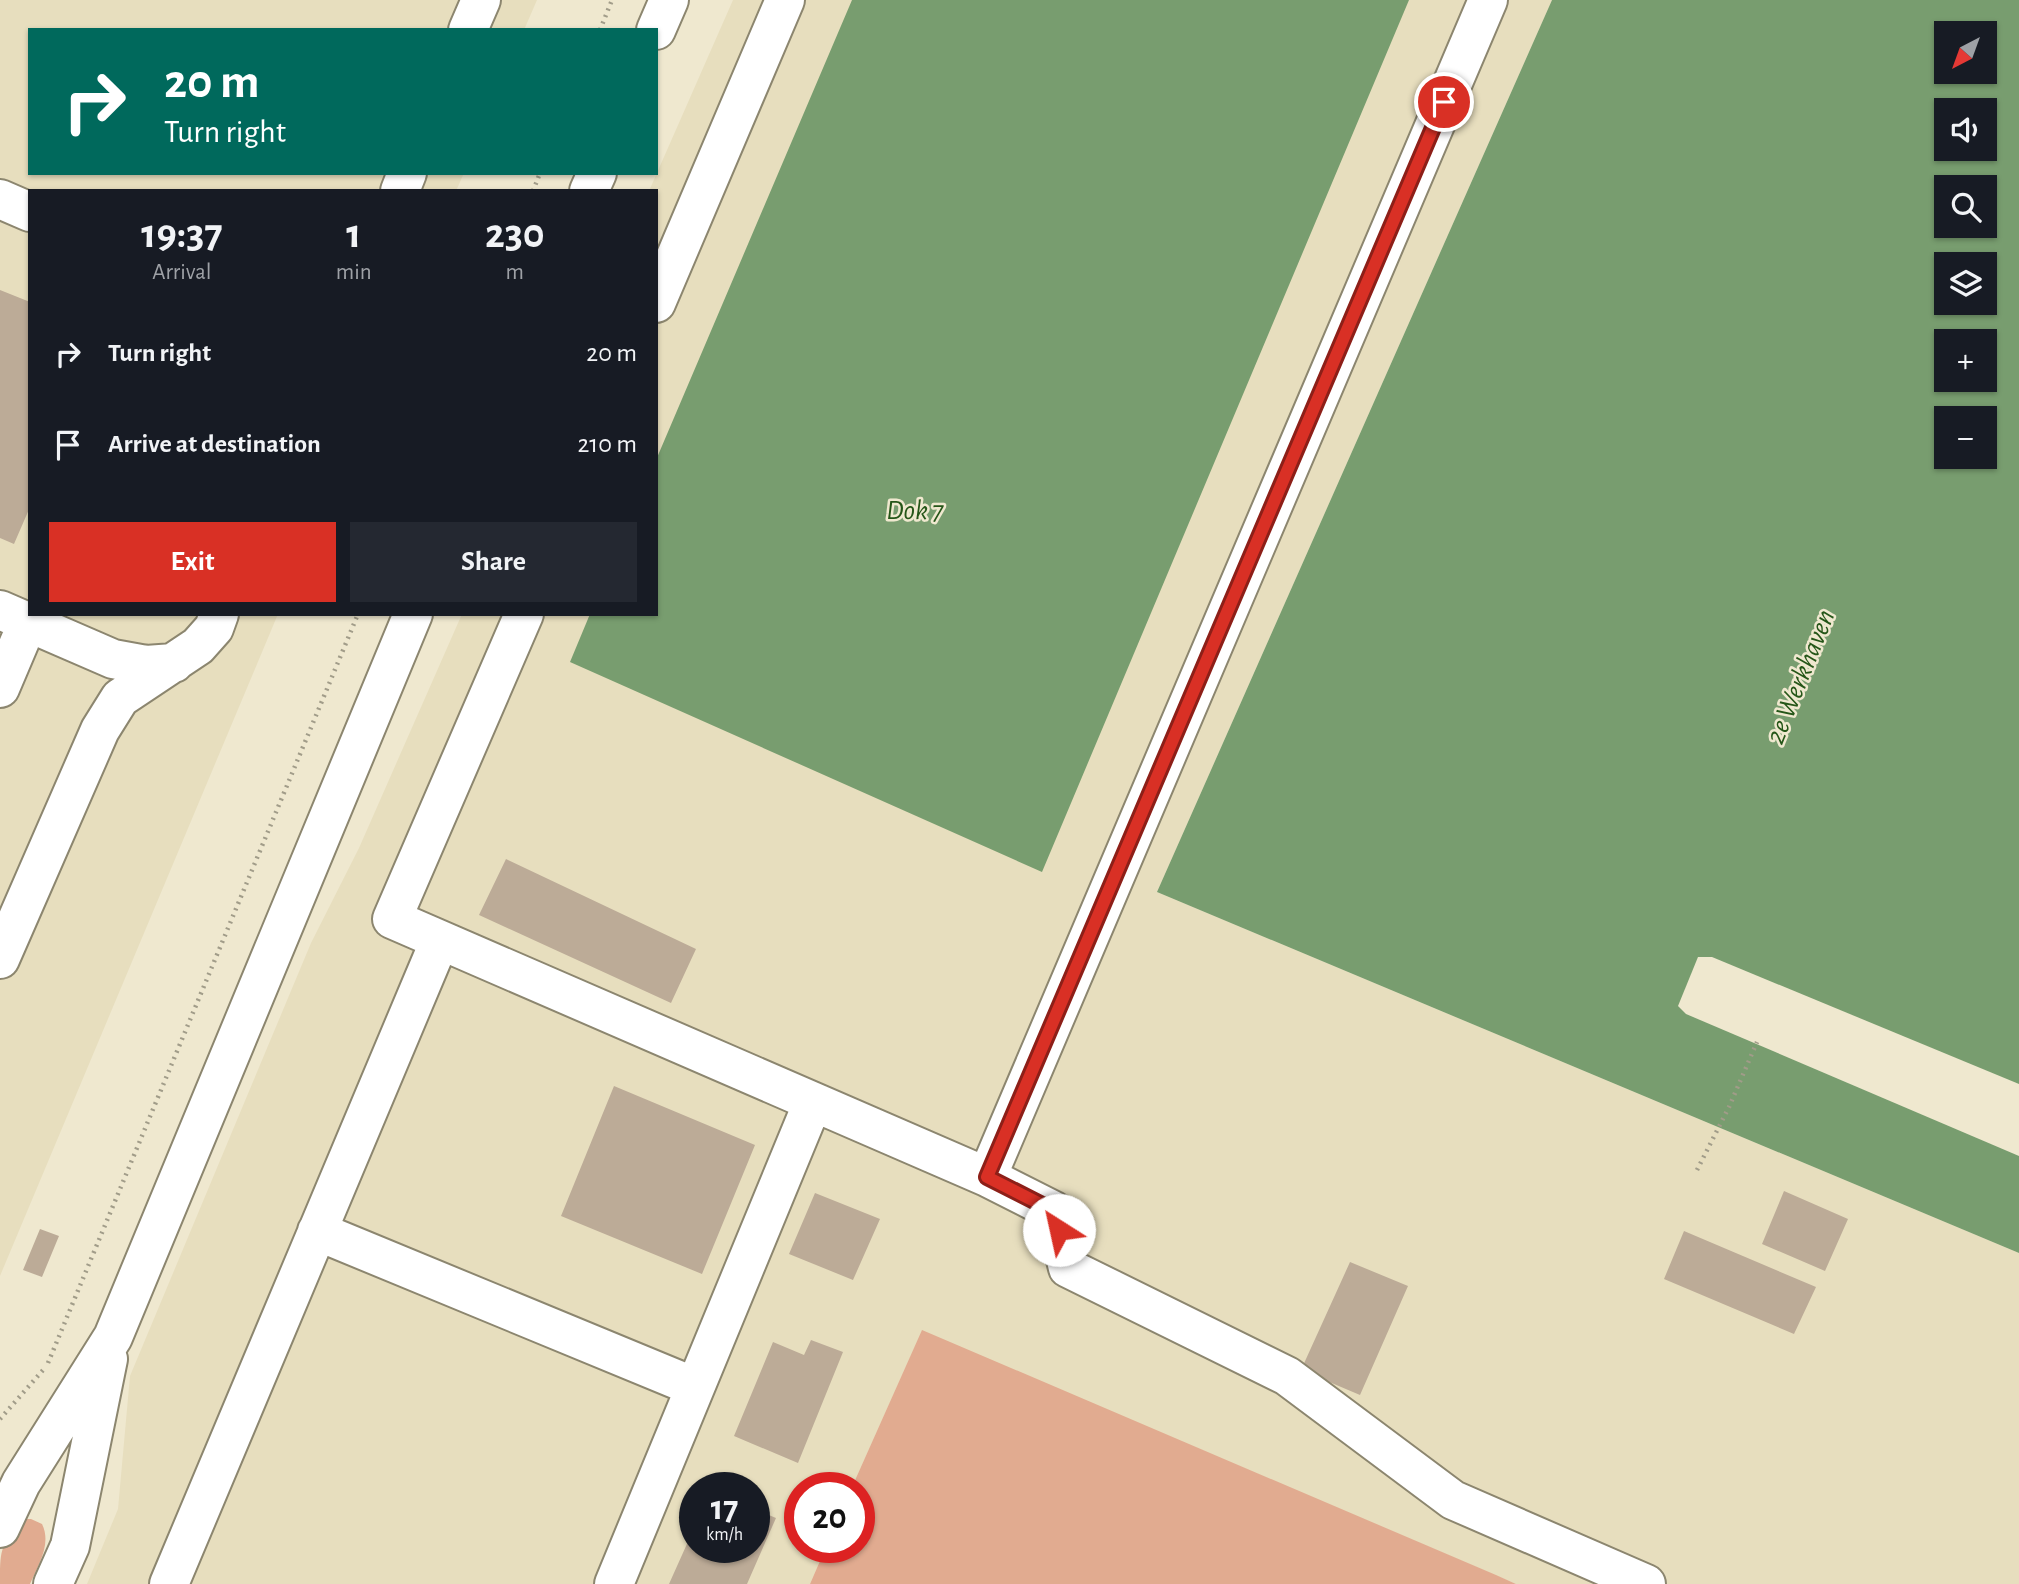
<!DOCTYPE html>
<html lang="en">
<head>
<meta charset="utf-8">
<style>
	body { margin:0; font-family:"Alegreya Sans",sans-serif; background:#242831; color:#f1f3f6; height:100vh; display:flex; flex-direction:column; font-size:26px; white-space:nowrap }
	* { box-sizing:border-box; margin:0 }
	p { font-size:23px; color:#9ea1a6 }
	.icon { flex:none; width:38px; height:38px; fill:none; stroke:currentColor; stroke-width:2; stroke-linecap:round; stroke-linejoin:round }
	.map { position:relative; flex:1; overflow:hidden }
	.drawer { position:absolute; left:28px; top:189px; width:630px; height:427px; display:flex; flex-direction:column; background:#171b24; border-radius:0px; box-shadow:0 2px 5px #0004 }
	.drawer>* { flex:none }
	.top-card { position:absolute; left:28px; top:28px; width:630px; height:147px; border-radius:0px; box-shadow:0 2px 5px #0004; background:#00695c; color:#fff; overflow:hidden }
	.needle { width:46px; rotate:221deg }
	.controls { position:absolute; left:1934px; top:21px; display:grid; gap:14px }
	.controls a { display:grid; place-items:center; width:63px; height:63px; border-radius:0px; background:#171b24; box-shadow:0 2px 5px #0004; font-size:35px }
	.speed { position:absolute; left:679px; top:1472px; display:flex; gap:14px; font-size:35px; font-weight:700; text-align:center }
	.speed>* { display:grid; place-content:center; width:91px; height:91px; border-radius:50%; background:#171b24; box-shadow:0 2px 5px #0004; line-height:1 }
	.speed small { font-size:18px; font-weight:400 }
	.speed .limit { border:10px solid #d22; background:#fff; color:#111 }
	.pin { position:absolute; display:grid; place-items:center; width:60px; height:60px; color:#fff; margin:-30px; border:4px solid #fff; border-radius:50%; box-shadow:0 2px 7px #0007 }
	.me { position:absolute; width:77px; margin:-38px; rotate:325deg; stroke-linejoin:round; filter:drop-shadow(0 0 5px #0008) }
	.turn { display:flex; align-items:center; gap:24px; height:147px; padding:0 21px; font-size:32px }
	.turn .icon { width:91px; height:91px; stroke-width:2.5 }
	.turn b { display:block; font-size:49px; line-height:60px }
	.eta { display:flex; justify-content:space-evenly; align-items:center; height:119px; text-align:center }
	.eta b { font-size:42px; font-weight:700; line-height:49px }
	.cta { display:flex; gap:14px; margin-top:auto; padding:14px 21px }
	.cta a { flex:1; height:80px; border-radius:0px; background:#d93025; color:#fff; font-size:28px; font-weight:700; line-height:80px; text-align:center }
	.cta a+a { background:#242831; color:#f1f3f6 }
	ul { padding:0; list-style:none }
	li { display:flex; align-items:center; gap:21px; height:91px; padding:0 21px }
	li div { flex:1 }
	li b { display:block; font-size:26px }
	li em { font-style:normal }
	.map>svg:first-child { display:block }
	.built { fill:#e7debe; fill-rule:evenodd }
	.green { fill:#e1ab90 }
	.water { fill:#789d6f; fill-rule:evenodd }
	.pier { fill:#efe8cf }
	.building { fill:#bcab97 }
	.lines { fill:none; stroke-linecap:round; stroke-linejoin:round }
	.minor-casing { stroke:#8c866f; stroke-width:42 }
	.path { stroke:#a19c89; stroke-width:4.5; stroke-dasharray:2 5; stroke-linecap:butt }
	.minor { stroke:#fff; stroke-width:38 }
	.route-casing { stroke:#8d1f18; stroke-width:18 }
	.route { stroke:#d93025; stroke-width:12 }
	.labels { text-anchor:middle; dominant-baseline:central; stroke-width:5; stroke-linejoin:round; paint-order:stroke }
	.water-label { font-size:28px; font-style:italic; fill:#255618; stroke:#efe8cf }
</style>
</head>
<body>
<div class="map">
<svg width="2019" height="1584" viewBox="0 0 2019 1584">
	<rect width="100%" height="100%" fill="#efe8cf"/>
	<path class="built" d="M0,0H537L524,30H30V173H464L456,191H30V614H278L0,1276Z
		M733,0H1552L1157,892L2019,1253V1584H1516L922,1331L852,1487L800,1488V1547H826L810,1584H87L118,1509L130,1376L311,943L359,848L462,614H656V191H649ZM695,1488H754V1547H695Z"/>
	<path class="green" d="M922,1330L1496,1575L1516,1584H810L826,1547H859V1488L852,1487Z
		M22,1519H31L42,1524C52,1544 38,1565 30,1584H0C0,1549 0,1547 22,1519Z"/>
	<path class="water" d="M852,0H1409L1042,872L570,662L590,614H656V460Z
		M1552,0H2019V1253L1157,892ZM1946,33H1984V72H1946ZM1946,110H1984V149H1946ZM1946,187H1984V226H1946ZM1946,264H1984V303H1946ZM1946,341H1984V380H1946ZM1946,418H1984V457H1946Z"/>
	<path class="pier" d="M1698,957H1712L2019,1084V1156L1686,1014L1678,1006Z"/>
	<path class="building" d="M0,290L30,302V507L14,544L0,538Z
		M506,859L696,949L671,1003L479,915Z
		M614,1086L755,1145L702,1274L561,1216Z
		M1784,1191L1848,1219L1825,1271L1762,1244Z
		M815,1193L880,1219L853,1280L789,1254Z
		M40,1229L59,1236L42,1277L23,1270Z
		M1684,1231L1816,1287L1794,1334L1664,1279Z
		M1350,1262L1408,1286L1360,1395L1301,1370Z
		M811,1340L843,1352L798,1463L734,1436L773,1342L804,1355Z
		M754,1509L776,1518L747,1584H669L695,1526V1547H754Z"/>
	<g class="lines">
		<g class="minor-casing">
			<path id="minor" d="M468,30L481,0
				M656,30L669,0
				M400,191L407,173
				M589,191L597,173
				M0,199L30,212
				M656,303L785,0
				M0,610L113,659L146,665L174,663
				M524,614L392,919L987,1177L1054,1211L1068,1268L1287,1376L1453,1500L1646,1584
				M0,688L28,622
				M0,959L100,730L120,698L198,646L214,628L219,614
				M987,1177L1488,0
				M317,1231L695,1387
				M0,1528L21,1483L113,1337L413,614
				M53,1584L70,1546L108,1359
				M169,1584L440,940
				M614,1584L813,1102"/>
		</g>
		<path class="path" d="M600,30L612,0
			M533,191L540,173
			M1697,1170L1729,1107L1757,1042
			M48,1363L358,614
			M0,1419L43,1370"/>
		<use href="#minor" class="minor"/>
	</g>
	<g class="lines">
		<g class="route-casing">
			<path id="route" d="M1059,1230L1054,1211L987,1177L1444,102"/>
		</g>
		<use href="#route" class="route"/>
	</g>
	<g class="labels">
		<g class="water-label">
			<text x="915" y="511">Dok 7</text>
			<text transform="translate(1801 677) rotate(-68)">2e Werkhaven</text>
		</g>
	</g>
</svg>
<div class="controls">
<a><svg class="needle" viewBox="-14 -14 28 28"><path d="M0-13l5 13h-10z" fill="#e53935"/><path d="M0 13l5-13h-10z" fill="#9ea1a6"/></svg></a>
<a><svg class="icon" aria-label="sound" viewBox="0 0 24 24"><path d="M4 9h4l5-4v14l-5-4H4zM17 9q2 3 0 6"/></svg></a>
<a><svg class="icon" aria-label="search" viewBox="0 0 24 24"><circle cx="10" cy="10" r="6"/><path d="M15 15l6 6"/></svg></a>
<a><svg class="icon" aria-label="layers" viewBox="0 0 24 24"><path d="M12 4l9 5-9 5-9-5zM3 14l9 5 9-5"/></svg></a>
<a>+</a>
<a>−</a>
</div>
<div class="speed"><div>17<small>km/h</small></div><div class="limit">20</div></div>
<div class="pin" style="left:1444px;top:102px;background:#d93025"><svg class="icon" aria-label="arrive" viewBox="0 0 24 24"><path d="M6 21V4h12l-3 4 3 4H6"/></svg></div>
<svg class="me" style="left:1059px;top:1230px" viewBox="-20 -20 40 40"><circle r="19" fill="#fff"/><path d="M0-13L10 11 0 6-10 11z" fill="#d93025"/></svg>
<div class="top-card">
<div class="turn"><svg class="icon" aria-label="right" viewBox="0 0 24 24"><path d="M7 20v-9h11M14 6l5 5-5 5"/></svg><div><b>20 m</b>Turn right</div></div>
</div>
<section class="drawer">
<div class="eta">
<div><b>19:37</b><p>Arrival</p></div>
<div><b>1</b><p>min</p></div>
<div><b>230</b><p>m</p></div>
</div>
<ul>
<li><svg class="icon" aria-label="right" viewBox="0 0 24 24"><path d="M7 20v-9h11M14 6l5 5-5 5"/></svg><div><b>Turn right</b></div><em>20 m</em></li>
<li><svg class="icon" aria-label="arrive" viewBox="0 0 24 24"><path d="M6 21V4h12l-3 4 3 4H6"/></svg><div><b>Arrive at destination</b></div><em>210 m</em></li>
</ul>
<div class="cta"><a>Exit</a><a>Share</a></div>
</section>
</div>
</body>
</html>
